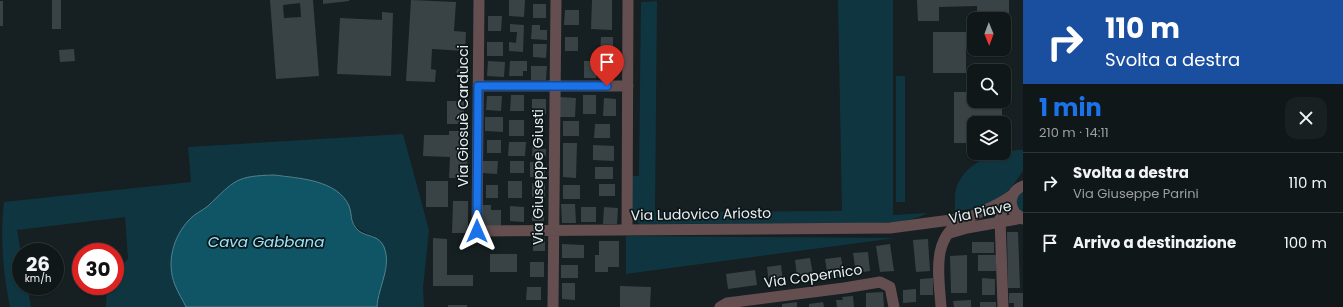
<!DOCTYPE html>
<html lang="it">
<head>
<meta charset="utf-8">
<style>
	body { margin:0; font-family:Poppins,sans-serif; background:#192022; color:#f1f3f6; height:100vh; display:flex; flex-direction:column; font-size:15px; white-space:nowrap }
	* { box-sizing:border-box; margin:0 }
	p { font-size:13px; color:#9c9fa2 }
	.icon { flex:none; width:22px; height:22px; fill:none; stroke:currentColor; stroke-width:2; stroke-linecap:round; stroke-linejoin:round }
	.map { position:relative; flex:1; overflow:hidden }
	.side { display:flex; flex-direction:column; background:#101719; width:320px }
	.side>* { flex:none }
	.guide { background:#1a4fa0; color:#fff; overflow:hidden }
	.needle { width:26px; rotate:179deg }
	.buttons { position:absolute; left:967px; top:12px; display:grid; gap:8px }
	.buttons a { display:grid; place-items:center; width:44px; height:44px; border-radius:8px; background:#101719; box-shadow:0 1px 3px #0004,0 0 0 1px #303638; font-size:20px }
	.speed { position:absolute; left:12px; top:243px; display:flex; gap:8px; font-size:20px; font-weight:700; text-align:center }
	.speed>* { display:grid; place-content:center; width:52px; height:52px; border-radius:50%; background:#101719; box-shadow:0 1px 3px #0004,0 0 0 1px #303638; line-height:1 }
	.speed small { font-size:10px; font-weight:400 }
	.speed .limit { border:6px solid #d22; background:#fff; color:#111 }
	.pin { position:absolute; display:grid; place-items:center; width:34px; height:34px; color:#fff; margin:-41px -17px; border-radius:50% 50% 50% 0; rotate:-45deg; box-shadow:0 0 4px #0007 }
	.pin .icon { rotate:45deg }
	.me { position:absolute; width:44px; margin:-22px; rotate:0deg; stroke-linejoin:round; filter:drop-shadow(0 0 3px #0008) }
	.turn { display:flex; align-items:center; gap:14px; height:84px; padding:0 16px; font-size:18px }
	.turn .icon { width:52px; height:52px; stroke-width:2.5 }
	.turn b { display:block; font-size:28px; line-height:34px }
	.round { display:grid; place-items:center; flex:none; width:42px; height:42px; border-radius:12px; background:#192022 }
	.overview { display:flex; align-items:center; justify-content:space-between; height:68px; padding:0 16px }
	h1 { font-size:24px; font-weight:700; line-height:30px; color:#1a73e8 }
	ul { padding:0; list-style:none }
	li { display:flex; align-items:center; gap:12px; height:60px; padding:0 16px; border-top:1px solid #303638 }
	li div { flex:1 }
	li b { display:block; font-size:15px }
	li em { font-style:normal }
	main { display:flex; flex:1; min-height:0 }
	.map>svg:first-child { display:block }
	.green { fill:#0f3640 }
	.water { fill:#105565; stroke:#51838f }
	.building { fill:#394346; fill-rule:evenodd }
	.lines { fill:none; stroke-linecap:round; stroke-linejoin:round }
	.minor { stroke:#654e50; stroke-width:11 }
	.route-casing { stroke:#114b97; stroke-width:10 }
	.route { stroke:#1a73e8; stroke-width:7 }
	.labels { text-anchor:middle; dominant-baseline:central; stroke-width:3.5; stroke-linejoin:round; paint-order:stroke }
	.street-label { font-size:14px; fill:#e9eff1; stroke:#0d1618 }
	.water-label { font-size:15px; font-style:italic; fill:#9ae5fb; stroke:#0d1618 }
</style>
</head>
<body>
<main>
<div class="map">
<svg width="1023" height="307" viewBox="0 0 1023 307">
	<rect width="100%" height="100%" fill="#161f21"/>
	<path class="green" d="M838,0H893V215L928,213C913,220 900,222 883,223L640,224L632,218V176H639L641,2L657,1L655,212L842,211Z
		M896,76H905V202H896Z
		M403,134L429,230L423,288L424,307H377L386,261L374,236C341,225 359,214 340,194C328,181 278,171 259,176C248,179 232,185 223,192C215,197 210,205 203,211C199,214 194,216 190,219L182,298L186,307H106L107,286H115V272L128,259L125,217L17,230L21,253V286H27L31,307H10C3,273 0,236 4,202L191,182L188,147Z
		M1023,150V171L1010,189L995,201L977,208L955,211C955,203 954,193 957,186C967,160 999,150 1023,150Z
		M1023,192V213L1016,206V198Z
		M626,236L896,238L626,274Z"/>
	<path class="water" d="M274,175C298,178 338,180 349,206C353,217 349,222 359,231C367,237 379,235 384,247C392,267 378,287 377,307H186C183,300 178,293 175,285C166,263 173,237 189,220C194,214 202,211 208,206C235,180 236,176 274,175Z"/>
	<path class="building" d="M52,0H61V29H52Z
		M270,0H313L319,76L276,79ZM300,3L301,17L284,18L283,5Z
		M323,0H349V1L323,4Z
		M411,0L456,2L454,31L466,32L465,51L432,49L431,69L436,70L435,82L406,81Z
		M509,0H525L524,17L509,16Z
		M592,0H612V30L591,29Z
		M917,0H1009V15H977V6L939,7V21H918Z
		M0,1H3V26H0Z
		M533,4H546V18H533Z
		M565,10H579V25H564Z
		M382,12L393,13L391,76L337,74L340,18L382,20Z
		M488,16H502L501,31H488Z
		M510,24L524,25L523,52L509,51V42L516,43L517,32H510Z
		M532,25H540V30H547V40L531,39Z
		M933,32H966V73H933Z
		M565,37H578V51H565Z
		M601,37H613V56H600Z
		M487,42H503V56H487Z
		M533,44H547L546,58L533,57Z
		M74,49L75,61L60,62L59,50Z
		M604,60H616L617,77H605Z
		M488,61L505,62L504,77L487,76Z
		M510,61H527V71H523V76H509Z
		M584,61H597L596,78H584Z
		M462,62L469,66L463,77L456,72Z
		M531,66H547L546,80H531Z
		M968,89H974V101H1002V123H984V115H972V124H974V143H954V92H968Z
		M511,95H524V111H510Z
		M583,95H596V114H583Z
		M487,96H502L501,111L486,110Z
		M560,97L576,98L575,117H560Z
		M604,98L616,99V116H603Z
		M532,99H546V114H532Z
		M447,101H464V124H447Z
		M485,117H503V132L485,131Z
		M509,120H524V136H509Z
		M563,121H579V136H563Z
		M595,124H610V138H594Z
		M449,131H468L467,178H449L450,157L423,156L424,135H449Z
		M487,140H501V153H487Z
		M509,142H526L525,156H508Z
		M533,142H540V149H546V156H532Z
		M563,143H577L576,178L563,177Z
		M593,145L614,146V161L593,160Z
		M483,161H498L497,174L483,173Z
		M510,161H524V173H510Z
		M530,162H541L540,168L545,169V178L530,177Z
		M595,167H613V179H595Z
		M426,181H448V207H426Z
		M508,181H522V198H508Z
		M532,183H545V198L532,197Z
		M599,184H615V196H599Z
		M486,185H498V198H486Z
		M563,185H580V199H563Z
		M453,201H468V233H452Z
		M561,204H575L576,223H562Z
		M482,205H491V210H501V226H482Z
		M510,206L524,207V222L510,221Z
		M532,206H544V221H532Z
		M581,207H596V222H581Z
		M604,207L618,208L617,224H603Z
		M1007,232H1018L1020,288H1008Z
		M433,238L447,239V275H473V286H433Z
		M533,238H545V251H533Z
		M928,239L930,271L916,272L913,240Z
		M599,241H619V267H608V272H595V255H599Z
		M972,242H994V253H972Z
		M562,244L584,245V258H562Z
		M890,244L894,271L880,272L876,246Z
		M868,252L870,271L856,273L853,253Z
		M490,254H517V272H490Z
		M967,255V293H951L950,256Z
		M978,255H996V271H978Z
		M841,257L844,276L828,278L825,259Z
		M810,258L813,274L797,277L795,260Z
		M530,262H544V277H530Z
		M561,265H578V278H561Z
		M781,265L783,281L769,283L767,267Z
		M755,270L757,285L728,289L726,274Z
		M933,278V295H920V279Z
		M982,278L995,279V295H982Z
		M562,283H575V300L562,299Z
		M620,286L651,287L650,307H620Z
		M527,287H541V300H526Z
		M916,289V302L903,303V290Z
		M883,292L884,307H866V293Z
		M1009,293H1023V307H1014V303H1009Z
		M853,296L854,307H837L836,300H843L842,297Z
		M971,300V307H954L953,301Z
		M797,302V307H782V304Z
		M823,302L824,307H809V304Z
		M980,302H996V307H980Z
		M448,305H467V307H448Z"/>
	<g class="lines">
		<path class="minor" d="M479,0L477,231L890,228L966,218
			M478,86H628
			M1023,186C1011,191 1008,203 1015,213L1023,219
			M627,230L628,0
			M950,233L967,228L1023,218
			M553,307L556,0
			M720,307L727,303L844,288L880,282L890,287L894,307
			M941,307C939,275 930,236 966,219C983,210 997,207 1012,195
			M1003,307L1000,218L1005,201"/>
	</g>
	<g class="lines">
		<g class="route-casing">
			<path id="route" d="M477,231L478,86H607"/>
		</g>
		<use href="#route" class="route"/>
	</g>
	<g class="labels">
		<g class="street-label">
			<text transform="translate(463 116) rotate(-90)">Via Giosuè Carducci</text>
			<text transform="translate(538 177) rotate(-90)">Via Giuseppe Giusti</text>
			<text transform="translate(980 212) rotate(-12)">Via Piave</text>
			<text transform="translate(701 214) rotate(-1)">Via Ludovico Ariosto</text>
			<text transform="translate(813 276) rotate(-8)">Via Copernico</text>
		</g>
		<g class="water-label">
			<text x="266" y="241">Cava Gabbana</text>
		</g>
	</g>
</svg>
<div class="buttons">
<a><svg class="needle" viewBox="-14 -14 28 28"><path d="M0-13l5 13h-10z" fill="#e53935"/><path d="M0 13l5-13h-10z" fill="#9c9fa2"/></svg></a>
<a><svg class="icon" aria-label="search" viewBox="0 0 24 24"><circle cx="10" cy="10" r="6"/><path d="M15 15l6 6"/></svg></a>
<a><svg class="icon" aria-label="layers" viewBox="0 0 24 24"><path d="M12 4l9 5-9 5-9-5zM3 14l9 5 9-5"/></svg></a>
</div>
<div class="speed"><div>26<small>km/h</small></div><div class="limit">30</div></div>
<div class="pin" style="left:607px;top:86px;background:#d93025"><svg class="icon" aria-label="arrive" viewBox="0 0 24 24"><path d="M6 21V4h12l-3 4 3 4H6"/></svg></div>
<svg class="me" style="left:477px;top:231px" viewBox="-20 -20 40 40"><path d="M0-17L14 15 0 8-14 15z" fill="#1a73e8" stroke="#fff" stroke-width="4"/></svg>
</div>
<section class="side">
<div class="guide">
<div class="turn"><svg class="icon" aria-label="right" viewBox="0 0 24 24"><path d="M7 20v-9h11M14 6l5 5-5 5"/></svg><div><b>110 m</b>Svolta a destra</div></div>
</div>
<div class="overview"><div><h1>1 min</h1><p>210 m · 14:11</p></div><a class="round"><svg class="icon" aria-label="close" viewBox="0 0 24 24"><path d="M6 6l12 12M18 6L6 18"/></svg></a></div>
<ul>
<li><svg class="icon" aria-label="right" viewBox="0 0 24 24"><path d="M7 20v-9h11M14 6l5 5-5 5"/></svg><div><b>Svolta a destra</b><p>Via Giuseppe Parini</p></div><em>110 m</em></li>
<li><svg class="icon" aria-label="arrive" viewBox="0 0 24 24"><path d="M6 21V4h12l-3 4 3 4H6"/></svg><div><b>Arrivo a destinazione</b></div><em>100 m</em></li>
</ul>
</section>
</main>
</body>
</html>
